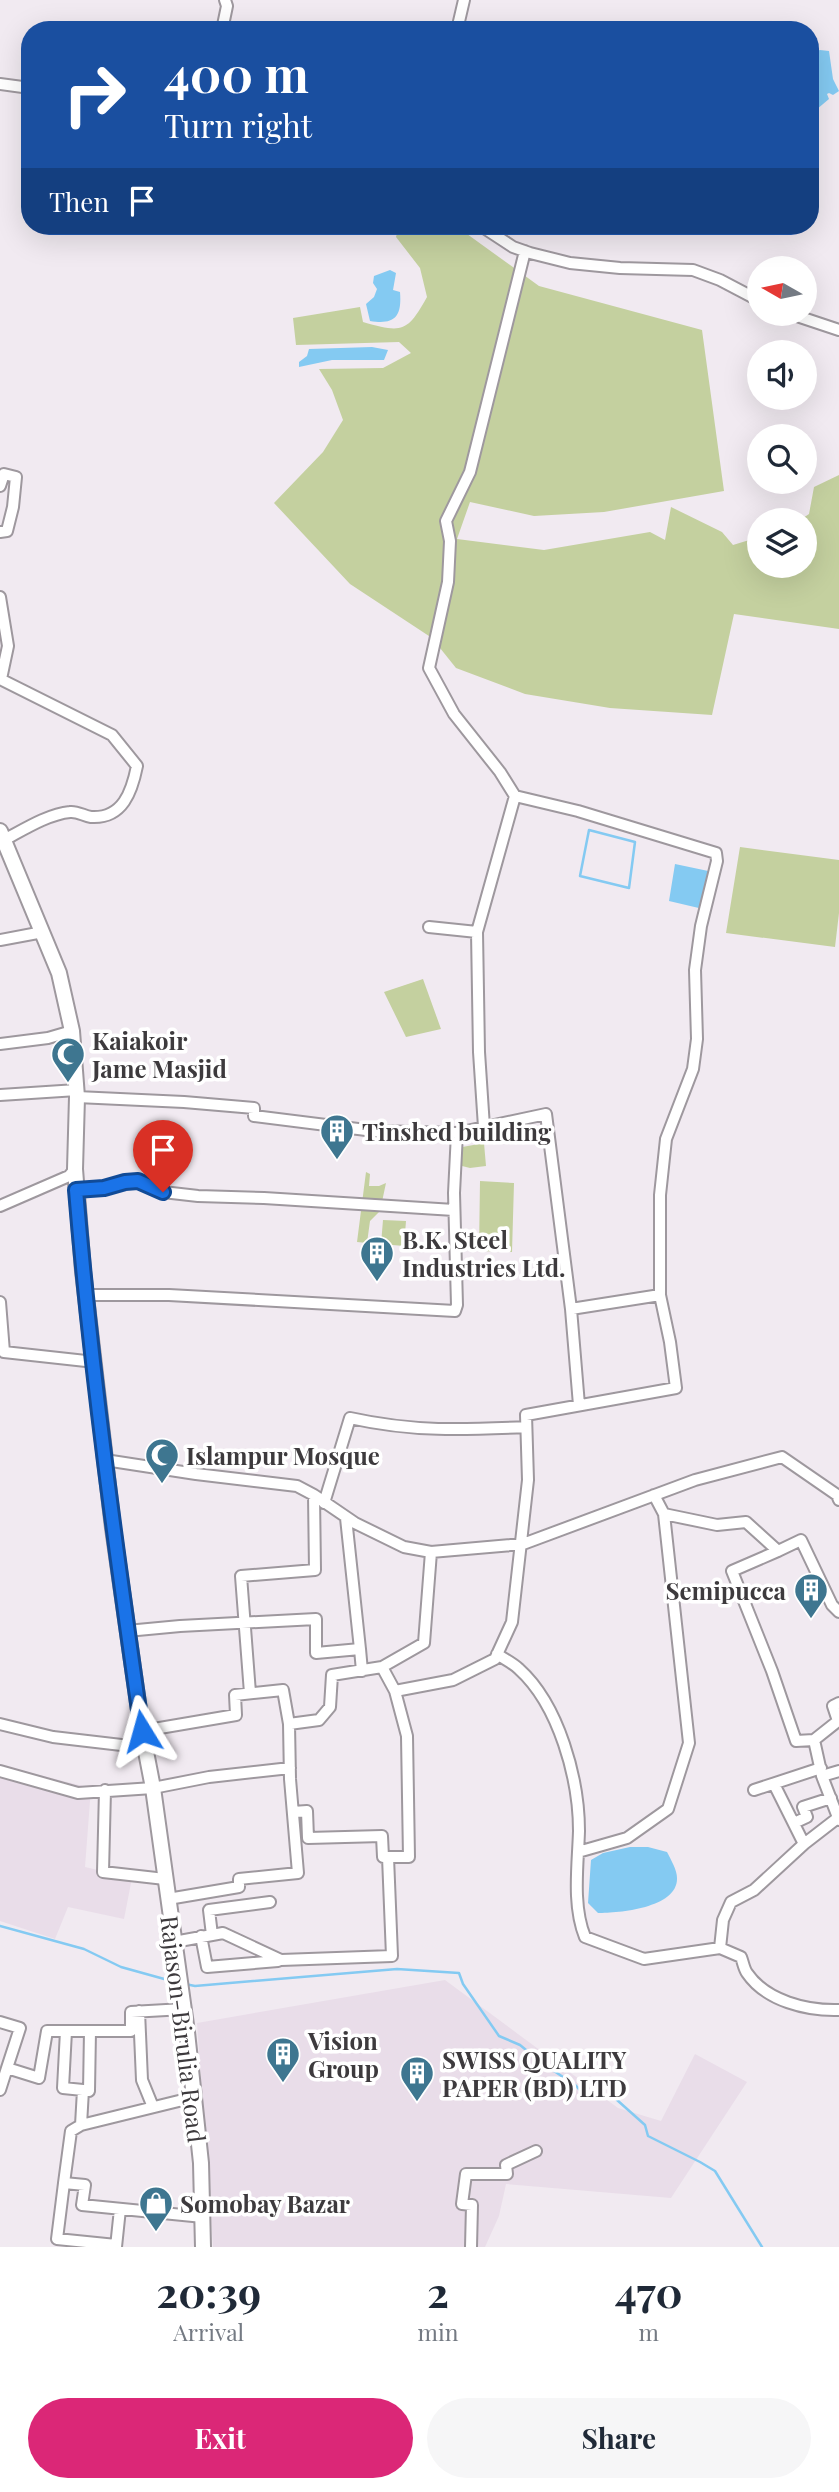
<!DOCTYPE html>
<html lang="en">
<head>
<meta charset="utf-8">
<style>
	body { margin:0; font-family:"Playfair Display",serif; background:#f6f6f7; color:#1f2937; height:100vh; display:flex; flex-direction:column; font-size:26px; white-space:nowrap }
	* { box-sizing:border-box; margin:0 }
	p { font-size:23px; color:#747a83 }
	.icon { flex:none; width:38px; height:38px; fill:none; stroke:currentColor; stroke-width:2; stroke-linecap:round; stroke-linejoin:round }
	.map { position:relative; height:2247px; overflow:hidden }
	.details { display:flex; flex-direction:column; background:#fff; flex:1 }
	.details>* { flex:none }
	.top-card { position:absolute; left:21px; top:21px; width:798px; height:214px; border-radius:28px; box-shadow:0 7px 28px #0002; background:#1a4fa0; color:#fff; overflow:hidden }
	.needle { width:46px; rotate:279deg }
	.buttons { position:absolute; left:747px; top:256px; display:grid; gap:14px }
	.buttons a { display:grid; place-items:center; width:70px; height:70px; border-radius:50%; background:#fff; box-shadow:0 7px 28px #0002; font-size:35px }
	.pin { position:absolute; display:grid; place-items:center; width:60px; height:60px; color:#fff; margin:-72px -30px; border-radius:50% 50% 50% 0; rotate:-45deg; box-shadow:0 0 7px #0007 }
	.pin .icon { rotate:45deg }
	.me { position:absolute; width:77px; margin:-38px; rotate:352deg; stroke-linejoin:round; filter:drop-shadow(0 0 5px #0008) }
	.turn { display:flex; align-items:center; gap:24px; height:147px; padding:0 28px; font-size:32px }
	.turn .icon { width:91px; height:91px; stroke-width:2.5 }
	.turn b { display:block; font-size:49px; line-height:60px }
	.then { display:flex; align-items:center; height:66px; padding:0 28px; background:#0003; gap:14px; font-size:26px }
	.eta { display:flex; justify-content:space-evenly; align-items:center; height:119px; text-align:center }
	.eta b { font-size:42px; font-weight:700; line-height:49px }
	.primary-button { display:flex; gap:14px; margin-top:auto; padding:14px 28px }
	.primary-button a { flex:1; height:80px; border-radius:42px; background:#db2777; color:#fff; font-size:28px; font-weight:700; line-height:80px; text-align:center }
	.primary-button a+a { background:#f6f6f7; color:#1f2937 }
	.map>svg:first-child { display:block }
	.built { fill:#e9dde9 }
	.green { fill:#c4d09f }
	.water { fill:#84caf2 }
	.lines { fill:none; stroke-linecap:round; stroke-linejoin:round }
	.stream { stroke:#84caf2; stroke-width:2.5 }
	.street-casing { stroke:#9e989e; stroke-width:14 }
	.secondary-casing { stroke:#9e989e; stroke-width:18 }
	.street { stroke:#fff; stroke-width:10 }
	.secondary { stroke:#fff; stroke-width:14 }
	.route-casing { stroke:#114b97; stroke-width:18 }
	.route { stroke:#1a73e8; stroke-width:12 }
	.labels { text-anchor:middle; dominant-baseline:central; stroke-width:7; stroke-linejoin:round; paint-order:stroke }
	.poi-label { font-size:24px; font-weight:bold; fill:#3d3a3d; stroke:#fff; text-anchor:start }
	.street-label { font-size:24px; fill:#3d3a3d; stroke:#fff }
</style>
</head>
<body>
<div class="map">
<svg width="839" height="2247" viewBox="0 0 839 2247">
	<rect width="100%" height="100%" fill="#f1eaf1"/>
	<path class="built" d="M0,1765L91,1788L85,1867L132,1878L124,1919L68,1907L55,1939L0,1921Z
		M445,1980L618,2108L661,2121L695,2054L747,2082L671,2198L506,2184L499,2216L485,2247H213L197,2023Z"/>
	<path class="green" d="M399,226H456L539,286L702,330L724,491L604,512L534,516L470,502L457,539L544,550L650,532L665,540L671,507L722,532L733,545L759,537L760,565H805V520H800L809,514L814,487L839,475V629L734,614L712,715L610,708L525,694L456,668L432,638L350,584L274,503L323,452L343,420L332,390L319,369L383,368L411,353L399,342L296,345L293,318L360,307L363,322C402,333 407,333 427,297L420,268L396,237Z
		M740,847L839,860V913L835,947L726,933Z
		M423,979L441,1029L406,1037L384,992Z
		M484,1143L486,1166L470,1168L462,1166L457,1148Z
		M366,1172L370,1174L369,1186H379L386,1183L380,1211L370,1221L367,1243L357,1242Z
		M480,1181L514,1183L512,1252L479,1251Z
		M383,1220L406,1221L404,1246L381,1244Z"/>
	<path class="water" d="M820,50L829,51L833,79L839,91L833,95L829,93L827,94L829,99L810,115V53Z
		M390,270L396,273L393,290L400,292C402,317 395,325 370,321L366,304L374,297L377,289L373,283L374,276Z
		M372,347L388,350L384,360H332L299,367V362L307,356L309,349Z
		M675,864L713,872L703,909L669,901Z
		M630,1847H648L667,1852C671,1860 677,1870 677,1878C678,1908 619,1913 598,1913L588,1903L591,1860L603,1853Z"/>
	<g class="lines">
		<path class="stream" d="M589,830L635,842L629,888L580,876Z
			M0,1926L84,1949L121,1967L175,1982
			M185,1984L195,1986L397,1969L459,1973L463,1984L499,2036L520,2045L542,2063L575,2085L585,2095L593,2097L601,2086L608,2085L617,2100L645,2125L648,2136L700,2162L715,2171L762,2247"/>
		<g class="street-casing">
			<path id="street" d="M222,30L227,6L225,0
				M457,30L464,0
				M0,84L30,88
				M481,226L513,247L530,253L570,263L620,268L693,270L720,280L760,301
				M788,313L839,330
				M0,486L4,474L16,477L13,507L7,531L0,532
				M0,597L8,646L1,679
				M0,679L112,735L137,766C132,791 123,819 91,817C84,816 77,811 70,812C48,814 23,830 4,840
				M429,927L477,932L479,1052L484,1127
				M477,932L515,796
				M0,940L43,932
				M0,1044L48,1038L72,1031
				M0,1095L77,1090
				M77,1097L184,1102L254,1108V1116L374,1131L457,1133L454,1193L457,1305L455,1311L169,1295H86
				M457,1133L546,1114L571,1309
				M76,1190L104,1188L125,1182L138,1181L163,1192L198,1196L264,1198L454,1210
				M0,1206L69,1176L75,1169
				M0,1302L4,1352L95,1362
				M579,1405L571,1309L660,1295
				M105,1460L196,1474L297,1486L314,1495L355,1523L404,1547L431,1552
				M654,1495L664,1514L717,1525L746,1522L778,1551L732,1571L772,1671L796,1741L814,1740L822,1776L839,1820
				M324,1503L350,1418C413,1432 463,1430 526,1427
				M346,1518L360,1649
				M778,1551L801,1540L832,1605L839,1612
				M127,1631L180,1626L316,1619V1653L360,1649L362,1671
				M497,1654C504,1659 513,1663 519,1669C559,1705 579,1779 579,1831C578,1865 572,1905 585,1937L644,1959L720,1948L741,1957C743,1962 744,1969 747,1973C766,2001 807,2011 839,2010
				M395,1691L453,1680L495,1659L512,1622L528,1480L526,1415L676,1388L670,1342L660,1295V1195L666,1139L693,1069L697,1039L695,970L701,926L717,861L716,853L578,811L515,796L500,772L454,714L429,668L448,582L450,541L446,521L470,472L525,251
				M250,1693L241,1576L315,1570L314,1495
				M0,1724L53,1737L130,1746
				M289,1724L319,1720L330,1707L332,1675L382,1667L424,1643L431,1552L523,1544L695,1480L782,1457L837,1495L839,1500
				M142,1731L236,1715L235,1695L283,1690L289,1724L290,1779L298,1873L239,1879V1887L168,1899
				M814,1740L838,1721L833,1706L839,1703
				M0,1771L78,1793L153,1788L209,1777L290,1768
				M822,1776L839,1771
				M774,1784L804,1844
				M105,1790L103,1872L165,1879
				M754,1790L821,1768
				M293,1812L307,1811L308,1838L382,1836L383,1857H409L407,1736L395,1691L382,1667
				M794,1823L807,1817L803,1807L831,1798
				M578,1852L627,1838L668,1809L689,1743L664,1514
				M212,1935L209,1910L270,1902
				M201,1936L207,1967L278,1961
				M174,1942L223,1933L281,1960L392,1956L388,1857
				M720,1948L723,1920L731,1902L754,1890L804,1844L839,1817
				M139,2011L142,2080L153,2107
				M0,2022L20,2028L7,2068
				M66,2031L63,2088L83,2090L81,2125L195,2097
				M0,2090L7,2068L39,2078L47,2031H131V2012L184,2009
				M83,2090L89,2091L90,2031
				M81,2125L71,2131L64,2183L85,2185L82,2205L203,2217
				M64,2183L57,2239L116,2245
				M116,2247L120,2209
				M471,2247L472,2205L462,2204L466,2174H507L506,2165L536,2151"/>
		</g>
		<g class="secondary-casing">
			<path id="secondary" d="M0,831L59,973L72,1031L77,1097L75,1169L83,1271L113,1528L142,1731L153,1788L187,2032L201,2163L203,2247"/>
		</g>
		<use href="#street" class="street"/>
		<use href="#secondary" class="secondary"/>
	</g>
	<g class="lines">
		<g class="route-casing">
			<path id="route" d="M142,1731C116,1551 91,1371 76,1190L104,1188L125,1182L138,1181L163,1192"/>
		</g>
		<use href="#route" class="route"/>
	</g>
	<defs>
		<g id="mosque-pin" transform="scale(1.75)"><path d="M0 17L-7.5 6A9.5 9.5 0 1 1 7.5 6Z" fill="#3e7690" stroke="#fff"/><path d="M3.5-4.9A6 6 0 1 0 3.5 4.9A5 5 0 1 1 3.5-4.9Z" fill="#fff"/></g>
		<g id="building-pin" transform="scale(1.75)"><path d="M0 17L-7.5 6A9.5 9.5 0 1 1 7.5 6Z" fill="#3e7690" stroke="#fff"/><path d="M-4-6H4V6H1V3H-1V6H-4ZM-2.5-4.3h1.7v1.8h-1.7ZM.8-4.3h1.7v1.8H.8ZM-2.5-1h1.7V.8h-1.7ZM.8-1h1.7V.8H.8Z" fill="#fff"/></g>
		<g id="shop-pin" transform="scale(1.75)"><path d="M0 17L-7.5 6A9.5 9.5 0 1 1 7.5 6Z" fill="#3e7690" stroke="#fff"/><path d="M-5-2.5h2.3a2.7 3.5 0 0 1 5.4 0H5L5.5 6h-11ZM-1.5-2.5h3a1.5 2.3 0 0 0-3 0Z" fill="#fff"/></g>
	</defs>
	<g fill-rule="evenodd">
		<use href="#mosque-pin" x="68" y="1054"/>
		<use href="#building-pin" x="337" y="1131"/>
		<use href="#building-pin" x="377" y="1253"/>
		<use href="#mosque-pin" x="162" y="1455"/>
		<use href="#building-pin" x="811" y="1590"/>
		<use href="#building-pin" x="283" y="2054"/>
		<use href="#building-pin" x="417" y="2073"/>
		<use href="#shop-pin" x="156" y="2203"/>
	</g>
	<g class="labels">
		<g class="poi-label">
			<text x="92" y="1040">Kaiakoir<tspan x="92" dy="28">Jame Masjid</tspan></text>
			<text x="362" y="1131">Tinshed building</text>
			<text x="402" y="1239">B.K. Steel<tspan x="402" dy="28">Industries Ltd.</tspan></text>
			<text x="186" y="1455">Islampur Mosque</text>
			<text x="786" y="1590" text-anchor="end">Semipucca</text>
			<text x="308" y="2040">Vision<tspan x="308" dy="28">Group</tspan></text>
			<text x="442" y="2059">SWISS QUALITY<tspan x="442" dy="28">PAPER (BD) LTD</tspan></text>
			<text x="180" y="2203">Somobay Bazar</text>
		</g>
		<g class="street-label">
			<text transform="translate(184 2029) rotate(83)">Rajason-Birulia Road</text>
		</g>
	</g>
</svg>
<div class="buttons">
<a><svg class="needle" viewBox="-14 -14 28 28"><path d="M0-13l5 13h-10z" fill="#e53935"/><path d="M0 13l5-13h-10z" fill="#747a83"/></svg></a>
<a><svg class="icon" aria-label="sound" viewBox="0 0 24 24"><path d="M4 9h4l5-4v14l-5-4H4zM17 9q2 3 0 6"/></svg></a>
<a><svg class="icon" aria-label="search" viewBox="0 0 24 24"><circle cx="10" cy="10" r="6"/><path d="M15 15l6 6"/></svg></a>
<a><svg class="icon" aria-label="layers" viewBox="0 0 24 24"><path d="M12 4l9 5-9 5-9-5zM3 14l9 5 9-5"/></svg></a>
</div>
<div class="pin" style="left:163px;top:1192px;background:#d93025"><svg class="icon" aria-label="arrive" viewBox="0 0 24 24"><path d="M6 21V4h12l-3 4 3 4H6"/></svg></div>
<svg class="me" style="left:142px;top:1731px" viewBox="-20 -20 40 40"><path d="M0-17L14 15 0 8-14 15z" fill="#1a73e8" stroke="#fff" stroke-width="4"/></svg>
<div class="top-card">
<div class="turn"><svg class="icon" aria-label="right" viewBox="0 0 24 24"><path d="M7 20v-9h11M14 6l5 5-5 5"/></svg><div><b>400 m</b>Turn right</div></div>
<div class="then">Then<svg class="icon" aria-label="arrive" viewBox="0 0 24 24"><path d="M6 21V4h12l-3 4 3 4H6"/></svg></div>
</div>
</div>
<section class="details">
<div class="eta">
<div><b>20:39</b><p>Arrival</p></div>
<div><b>2</b><p>min</p></div>
<div><b>470</b><p>m</p></div>
</div>
<div class="primary-button"><a>Exit</a><a>Share</a></div>
</section>
</body>
</html>
